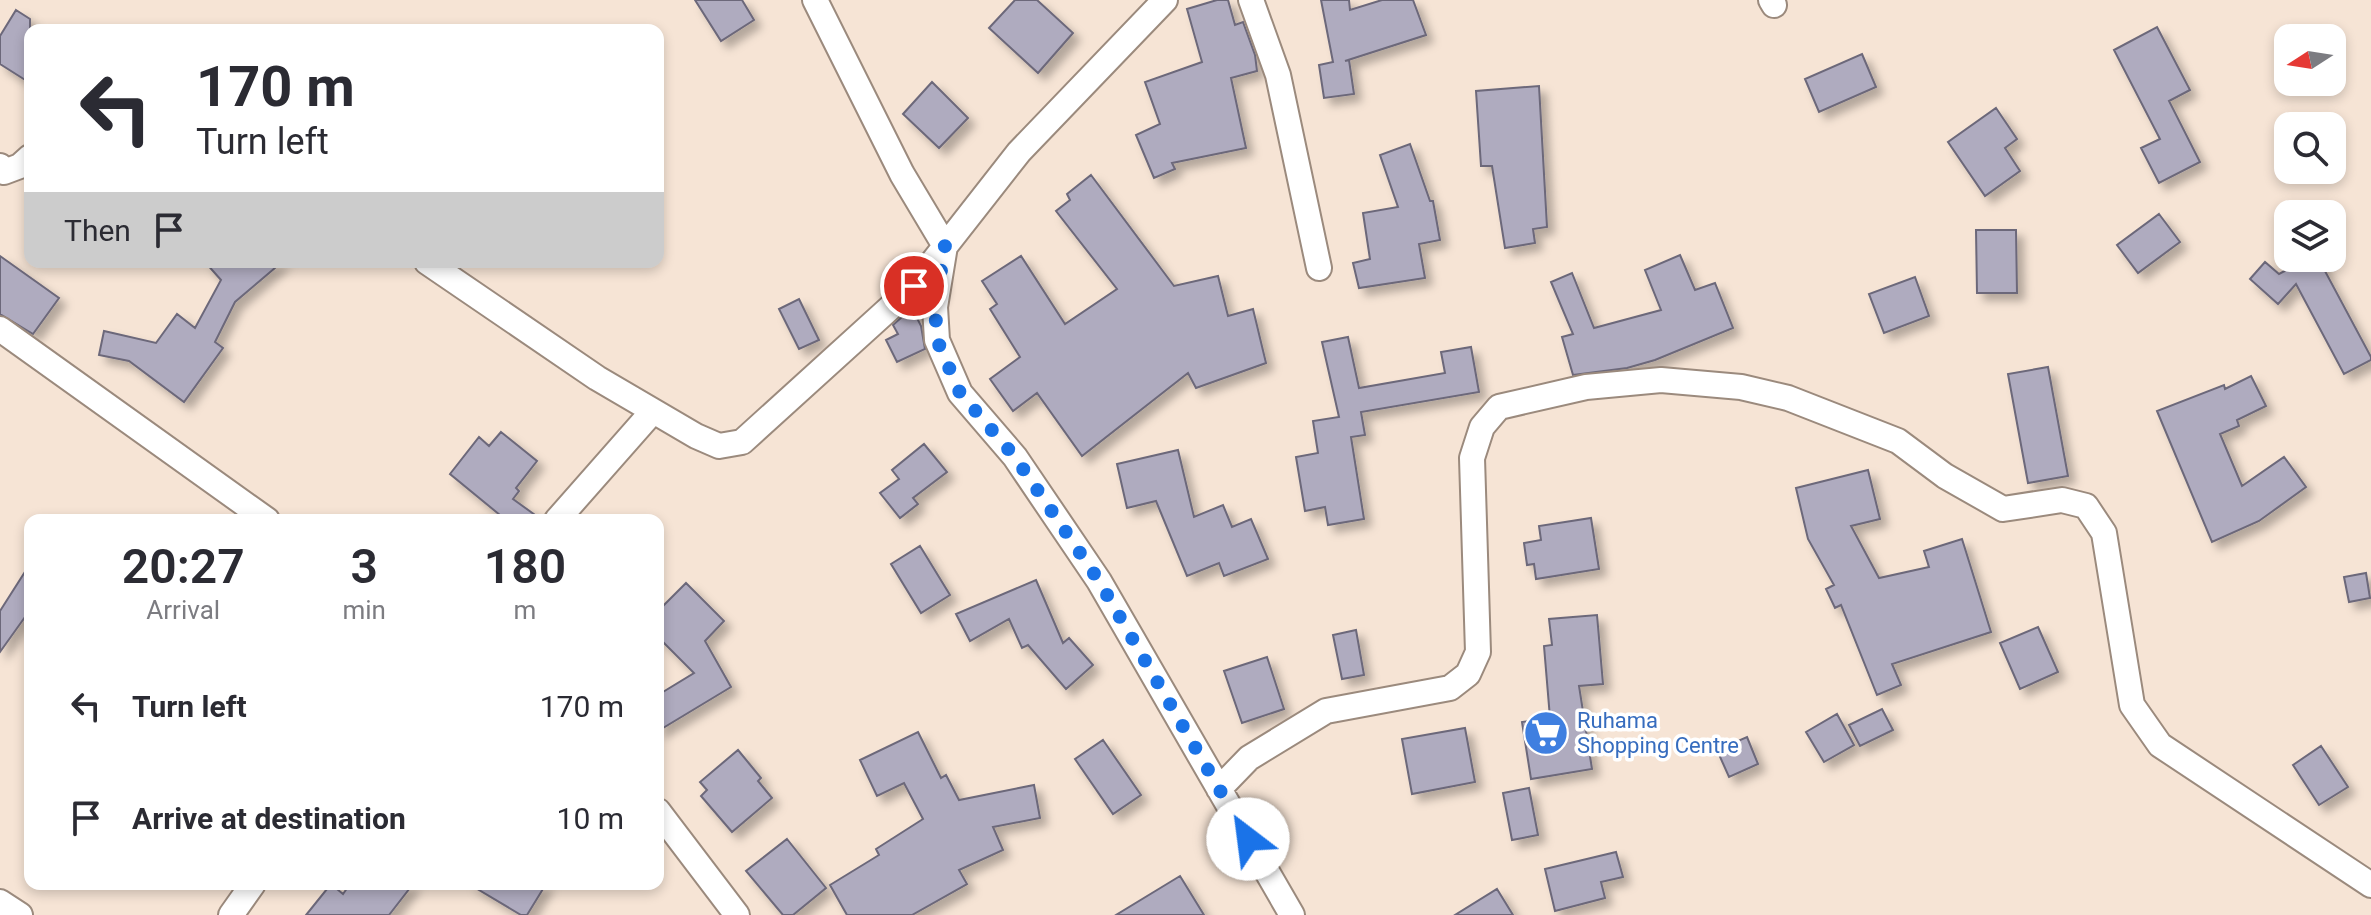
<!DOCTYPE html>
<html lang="en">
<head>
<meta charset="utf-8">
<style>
	body { margin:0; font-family:Roboto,sans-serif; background:#f7f7f7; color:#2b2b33; height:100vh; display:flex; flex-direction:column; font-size:30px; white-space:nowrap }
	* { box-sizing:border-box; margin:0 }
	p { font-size:26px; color:#7c7c81 }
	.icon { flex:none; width:44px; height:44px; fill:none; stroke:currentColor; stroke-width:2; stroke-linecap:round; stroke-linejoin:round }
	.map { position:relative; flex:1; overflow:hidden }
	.drawer { position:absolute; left:24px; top:514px; width:640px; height:376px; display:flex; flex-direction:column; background:#fff; border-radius:16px; box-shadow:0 4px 12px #0003 }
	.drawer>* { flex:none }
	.guide { position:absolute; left:24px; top:24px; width:640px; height:244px; border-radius:16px; box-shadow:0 4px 12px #0003; background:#fff; color:#2b2b33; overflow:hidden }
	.needle { width:52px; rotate:258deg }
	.controls { position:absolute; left:2274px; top:24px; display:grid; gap:16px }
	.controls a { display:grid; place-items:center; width:72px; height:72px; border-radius:16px; background:#fff; box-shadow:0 4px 12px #0003; font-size:40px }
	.pin { position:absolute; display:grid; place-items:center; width:68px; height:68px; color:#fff; margin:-34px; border:4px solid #fff; border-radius:50%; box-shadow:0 2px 8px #0007 }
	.me { position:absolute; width:88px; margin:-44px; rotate:330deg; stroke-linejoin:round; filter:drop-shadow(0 0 6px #0008) }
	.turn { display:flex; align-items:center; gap:28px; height:168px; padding:0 40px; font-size:36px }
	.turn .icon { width:104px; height:104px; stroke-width:2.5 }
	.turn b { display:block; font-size:56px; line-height:68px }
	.then { display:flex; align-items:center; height:76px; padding:0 40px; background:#0003; gap:16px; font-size:30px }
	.eta { display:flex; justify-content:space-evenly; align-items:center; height:136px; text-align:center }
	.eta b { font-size:48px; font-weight:600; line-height:56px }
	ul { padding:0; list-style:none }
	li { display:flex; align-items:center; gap:24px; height:112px; padding:0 40px }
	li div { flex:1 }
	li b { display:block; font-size:30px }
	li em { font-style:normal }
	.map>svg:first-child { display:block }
	.building { fill:#afabbf; stroke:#6c687a; stroke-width:2; filter:url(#shadow) }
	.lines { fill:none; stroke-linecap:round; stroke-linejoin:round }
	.street-casing { stroke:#9b8a7d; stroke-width:28 }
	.street { stroke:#fff; stroke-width:24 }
	.route { stroke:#1a73e8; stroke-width:14; stroke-dasharray:0 25.2 }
	.labels { text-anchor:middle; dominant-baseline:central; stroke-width:7; stroke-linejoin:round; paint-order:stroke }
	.shop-label { font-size:22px; fill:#366cbe; stroke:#fff; text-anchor:start }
</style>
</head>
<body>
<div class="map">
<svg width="2371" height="915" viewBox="0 0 2371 915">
	<defs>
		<filter id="shadow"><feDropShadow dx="7" dy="7" stdDeviation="4" flood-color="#0004"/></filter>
	</defs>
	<rect width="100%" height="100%" fill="#f6e4d5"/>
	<path class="building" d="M695,0H742L754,20L721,41Z
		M1015,0H1037L1073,33L1038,73L989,28Z
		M1217,0H1228L1235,25L1243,22L1255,55L1257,71L1231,78L1246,148L1172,163L1175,169L1154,178L1136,135L1160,124L1145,82L1202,62L1187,9Z
		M1321,0H1349L1350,10L1382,0H1413L1426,35L1345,61L1349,60L1354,94L1324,98L1319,65L1333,62Z
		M16,10L30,19V83L0,64V36Z
		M2157,27L2190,90L2169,101L2200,162L2159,183L2141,148L2160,139L2114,50Z
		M1862,54L1876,87L1819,112L1805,79Z
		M932,82L968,118L939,148L903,114Z
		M1539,86L1547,227L1533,229L1535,243L1505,248L1492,166H1481L1476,91Z
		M1996,108L2017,139L2005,148L2020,171L1985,196L1948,142Z
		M1410,144L1430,201H1433L1440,240L1419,244L1425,278L1359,288L1353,263L1370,259L1363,213L1398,207L1380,155Z
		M1091,175L1174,286L1218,276L1228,316L1253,309L1266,363L1196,388L1188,373L1082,456L1037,393L1013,411L990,379L1020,357L990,309L997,304L982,281L1021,256L1065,324L1117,289L1056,211L1070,200L1067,194Z
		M2159,214L2180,242L2138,273L2117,245Z
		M1976,230H2016L2017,293H1977Z
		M1680,255L1695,290L1715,283L1733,328L1655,360L1627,368L1573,375L1562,337L1573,334L1551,282L1572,273L1594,328L1661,310L1645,270Z
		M0,256L59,298L33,334L0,314Z
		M2309,258H2318L2371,357V360L2344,374L2296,284L2278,304L2250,279L2265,262L2279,274Z
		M205,262H282L235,302L215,342L223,348L184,402L129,361L99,355L104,331L156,343L177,314L195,328L221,280Z
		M1915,277L1929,316L1884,333L1869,294Z
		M799,299L819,340L799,349L779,309Z
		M912,308L921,326L925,349L897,362L886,340L898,334L893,325Z
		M1348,337L1359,388L1445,373L1441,352L1471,347L1479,392L1361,412L1365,435L1351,437L1364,519L1328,525L1325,507L1305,511L1296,457L1318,453L1313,421L1339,417L1322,342Z
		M2048,367L2068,476L2028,483L2008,374Z
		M2251,376L2266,406L2237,420L2239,426L2220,434L2242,486L2284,457L2306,487L2259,521L2212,542L2157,411L2224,385L2225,389Z
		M501,432L537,461L516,488L519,491L513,499L542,520H506L450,474L479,437L489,446Z
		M924,444L947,472L913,498L918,504L900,518L880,493L899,479L892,470Z
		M1178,450L1194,517L1223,505L1232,527L1251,519L1268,559L1224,576L1219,563L1187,576L1156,501L1127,508L1117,464Z
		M1868,470L1880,519L1851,526L1879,578L1929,567L1924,551L1962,539L1991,632L1892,664L1901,685L1877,695L1841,605L1835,608L1826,589L1834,585L1808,539L1796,488Z
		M1591,518L1599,569L1536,579L1534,564L1527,565L1524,543L1541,540L1539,526Z
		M920,546L950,595L921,613L891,564Z
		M30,564V610L0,652V611Z
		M2366,573L2370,598L2349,602L2344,577Z
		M1036,580L1063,643L1069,638L1093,665L1066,689L1028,645L1022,648L1009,619L970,641L956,614Z
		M686,583L724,621L705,641L731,687L658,731V695L694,673L658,637V611Z
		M1597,615L1603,684L1579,686L1592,769L1531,779L1522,722L1550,718L1544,646L1552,645L1549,619Z
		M2038,627L2058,672L2020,689L2000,643Z
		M1356,630L1364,675L1342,679L1333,635Z
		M1267,657L1284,709L1242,723L1224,671Z
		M1882,709L1893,730L1860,746L1849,725Z
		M1837,714L1854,745L1824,762L1806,732Z
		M1465,728L1475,782L1412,794L1402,739Z
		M918,732L941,778L946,775L959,800L1034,785L1040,818L993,827L1003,850L959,870L967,884L912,915H847L830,885L879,855L876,849L923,819L904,783L877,796L860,760Z
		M1747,737L1758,764L1729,777L1717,750Z
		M1103,740L1141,795L1113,814L1075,759Z
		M2321,746L2348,787L2319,805L2293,765Z
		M738,750L761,778L758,781L772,798L732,832L701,796L707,790L700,782Z
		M1529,788L1538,835L1512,840L1503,793Z
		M787,839L826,888L793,915H783L746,871Z
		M1616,852L1623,877L1601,882L1605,898L1555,911L1545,869Z
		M1180,876L1204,915H1116Z
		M331,884L343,894L350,884H413L389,915H306Z
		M469,884H546L527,915H521Z
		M1497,889L1513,915H1455Z"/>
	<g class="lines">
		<g class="street-casing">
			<path id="street" d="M815,0L902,174L945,246L935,307L937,340L960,393L1015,457L1099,581L1292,915
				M1251,0L1278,75L1319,268
				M1771,0L1774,5
				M0,166L4,172L20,166L30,157
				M427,262L597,378L696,436L719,446L742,442L914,286L1019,152L1165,0
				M0,329L267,520
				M557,520L653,411
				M1219,789L1249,758L1326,711L1450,688L1468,674L1478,652L1472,458L1482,427L1499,407L1586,387L1661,380L1741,387L1788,398L1898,441L1945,476L2003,509L2062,500L2086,506L2104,533L2132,705L2160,745L2371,885
				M658,811L737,915
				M0,902L20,915
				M231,915L253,884"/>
		</g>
		<use href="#street" class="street"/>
	</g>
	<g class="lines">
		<path class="route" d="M914,286L945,246L935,307L937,340L960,393L1015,457L1099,581L1248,839"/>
	</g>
	<defs>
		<g id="supermarket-disc" transform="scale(2.3)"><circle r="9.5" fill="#3f7fe0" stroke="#fff"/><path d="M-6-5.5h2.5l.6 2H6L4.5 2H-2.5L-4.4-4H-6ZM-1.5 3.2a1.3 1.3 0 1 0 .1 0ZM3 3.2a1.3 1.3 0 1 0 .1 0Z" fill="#fff"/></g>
	</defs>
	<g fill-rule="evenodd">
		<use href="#supermarket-disc" x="1546" y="733"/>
	</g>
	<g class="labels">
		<g class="shop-label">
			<text x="1577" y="720">Ruhama<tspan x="1577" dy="25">Shopping Centre</tspan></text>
		</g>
	</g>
</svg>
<div class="controls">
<a><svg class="needle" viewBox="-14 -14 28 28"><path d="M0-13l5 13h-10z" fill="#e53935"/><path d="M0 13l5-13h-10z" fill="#7c7c81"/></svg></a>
<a><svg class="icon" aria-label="search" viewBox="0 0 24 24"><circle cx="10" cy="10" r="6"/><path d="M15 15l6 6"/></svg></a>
<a><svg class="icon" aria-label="layers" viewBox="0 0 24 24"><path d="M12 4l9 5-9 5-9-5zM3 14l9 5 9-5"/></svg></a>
</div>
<div class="pin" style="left:914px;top:286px;background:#d93025"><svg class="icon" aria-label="arrive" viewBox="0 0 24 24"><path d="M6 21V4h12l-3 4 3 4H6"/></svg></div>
<svg class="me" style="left:1248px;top:839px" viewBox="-20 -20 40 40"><circle r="19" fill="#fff"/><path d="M0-13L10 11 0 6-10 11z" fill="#1a73e8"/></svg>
<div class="guide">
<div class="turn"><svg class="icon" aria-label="left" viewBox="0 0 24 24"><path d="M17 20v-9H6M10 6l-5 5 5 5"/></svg><div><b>170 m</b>Turn left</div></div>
<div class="then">Then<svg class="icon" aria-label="arrive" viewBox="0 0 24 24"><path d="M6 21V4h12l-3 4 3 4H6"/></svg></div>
</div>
<section class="drawer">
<div class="eta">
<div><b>20:27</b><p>Arrival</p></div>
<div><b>3</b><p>min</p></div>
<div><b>180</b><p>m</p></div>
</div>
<ul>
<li><svg class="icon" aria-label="left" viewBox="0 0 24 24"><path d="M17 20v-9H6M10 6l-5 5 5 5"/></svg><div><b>Turn left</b></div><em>170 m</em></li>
<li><svg class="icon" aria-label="arrive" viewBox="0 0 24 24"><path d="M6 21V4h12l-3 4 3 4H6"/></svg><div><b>Arrive at destination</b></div><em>10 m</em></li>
</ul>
</section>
</div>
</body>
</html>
